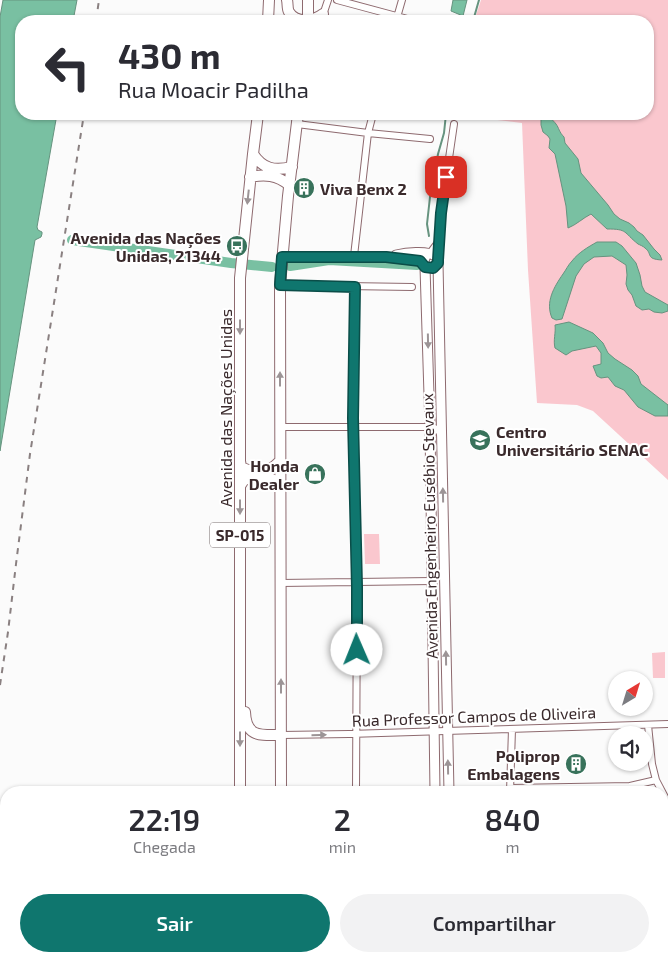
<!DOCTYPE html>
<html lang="pt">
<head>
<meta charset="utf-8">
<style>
	body { margin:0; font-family:"Exo 2",sans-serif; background:#f2f2f3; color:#2b2b33; height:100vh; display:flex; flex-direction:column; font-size:19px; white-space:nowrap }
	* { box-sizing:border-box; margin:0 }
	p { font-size:16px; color:#7c7c81 }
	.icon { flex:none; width:28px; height:28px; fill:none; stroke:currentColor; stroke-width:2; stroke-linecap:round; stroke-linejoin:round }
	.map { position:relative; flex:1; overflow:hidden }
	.drawer { position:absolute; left:0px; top:786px; width:669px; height:176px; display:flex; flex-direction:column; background:#fff; border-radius:20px 20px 0 0; box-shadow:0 1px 4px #0004 }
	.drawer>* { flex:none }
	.banner { position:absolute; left:15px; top:15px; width:639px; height:105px; border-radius:20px; box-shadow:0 1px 4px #0004; background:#fff; color:#2b2b33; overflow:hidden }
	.needle { width:32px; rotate:38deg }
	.tools { position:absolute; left:608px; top:671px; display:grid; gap:10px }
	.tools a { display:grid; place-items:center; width:45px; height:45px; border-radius:50%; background:#fff; box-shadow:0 1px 4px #0004; font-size:25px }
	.pin { position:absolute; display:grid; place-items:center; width:42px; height:42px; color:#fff; margin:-21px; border-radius:10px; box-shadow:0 2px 8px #0006 }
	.me { position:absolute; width:55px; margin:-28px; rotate:359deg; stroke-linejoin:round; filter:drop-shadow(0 0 4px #0008) }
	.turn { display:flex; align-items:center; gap:18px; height:105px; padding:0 20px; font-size:22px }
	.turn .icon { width:65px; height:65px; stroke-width:2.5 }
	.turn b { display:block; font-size:35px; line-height:42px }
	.eta { display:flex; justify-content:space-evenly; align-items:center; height:85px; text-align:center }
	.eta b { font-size:30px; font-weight:600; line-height:35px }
	.cta { display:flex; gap:10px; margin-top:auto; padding:10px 20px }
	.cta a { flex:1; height:58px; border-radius:30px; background:#0f766e; color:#fff; font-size:20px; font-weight:600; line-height:58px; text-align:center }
	.cta a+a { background:#f2f2f3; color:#2b2b33 }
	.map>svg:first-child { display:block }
	.green { fill:#fac7ce }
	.water { fill:#79c0a2; stroke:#66937f }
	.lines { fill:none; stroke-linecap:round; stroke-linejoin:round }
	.stream { stroke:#66937f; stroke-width:2 }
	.river { stroke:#79c0a2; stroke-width:10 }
	.minor-casing { stroke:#8e6a6f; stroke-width:8 }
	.major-casing { stroke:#8e6a6f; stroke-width:11 }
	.highway-casing { stroke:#8e6a6f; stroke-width:12 }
	.minor { stroke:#fff; stroke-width:6 }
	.major { stroke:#fff; stroke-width:9 }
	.highway { stroke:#fff; stroke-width:10 }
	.rail { stroke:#8a8081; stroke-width:2; stroke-dasharray:6 6; stroke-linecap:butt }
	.oneway { fill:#9c9496 }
	.route-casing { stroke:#0a4d48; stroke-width:12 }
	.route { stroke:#0f766e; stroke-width:9 }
	.labels { text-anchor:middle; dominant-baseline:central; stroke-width:4; stroke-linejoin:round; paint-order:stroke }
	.shield { fill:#fff; stroke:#756a6b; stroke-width:1 }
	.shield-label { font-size:15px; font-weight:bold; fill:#3a2a2c }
	.poi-label { font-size:16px; font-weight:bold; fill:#3a2a2c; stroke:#fff; text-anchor:end }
	.street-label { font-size:16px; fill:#3a2a2c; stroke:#fff }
</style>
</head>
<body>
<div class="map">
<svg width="668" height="962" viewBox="0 0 668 962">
	<rect width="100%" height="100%" fill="#fbfbfb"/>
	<path class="green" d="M481,0H668V480L593,411L577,405L537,403L528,270L522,123L447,114H648V21H474Z
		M364,534H379L380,564H365Z
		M665,652V678H653L652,653Z
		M611,788L605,792H516Z"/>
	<path class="water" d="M3,0H77L73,21H21V114H57L37,227L38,230L42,232V234L41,237L35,240L0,451V17Z
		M453,0H467L463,16L451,11Z
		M550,114C551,120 553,120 556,124C559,128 559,132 564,137L565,143L578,159L581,173L608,205L614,214L620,219L629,223L634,227L637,231L643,235L654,249L660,255L662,260C645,259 653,254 645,248C643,246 640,245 638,244C623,232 628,229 607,229L591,214C583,218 576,225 568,228L566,206L555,154L549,148L550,139L548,136L543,132L541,125V116Z
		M597,242H616L622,246L636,263L640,275L642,286L645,292L668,305V311L662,313L654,312L649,309L642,310L636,306L632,295L628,290L626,284L627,275L626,265L612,256L594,257L584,264L576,276L562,319L556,320L552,318C545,302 554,287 563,274C566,270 568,265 572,261C578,253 588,247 597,242Z
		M569,322L593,333L603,343L608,353L615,359L632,370L638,376L641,384L668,405V416H655L638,407L624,390L615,386L608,377L601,378L597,376L593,366L601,364V353L596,346L572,351L566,355L555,348C553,340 556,333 555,325Z"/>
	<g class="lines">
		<path class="stream" d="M473,21L479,0
			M429,236L427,224L430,197L438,154L444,133L446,114"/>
		<path class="river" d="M72,240L231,263L272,267
			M290,266L329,260L417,265"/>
		<g class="minor-casing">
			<path id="minor" d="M337,0L415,21
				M321,21L328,0
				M396,21L402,0
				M297,124L368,133L430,139
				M354,256L368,133L373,114
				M438,260L441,213L454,124
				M424,265L427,257L439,241
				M280,285L412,287
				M355,287L353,418L357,587L356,792
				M279,427H433L438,430L441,436
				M280,583L432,581
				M648,725L652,764L656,780L668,803
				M281,735L349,734L668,724
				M510,788L630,786
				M510,792L512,729
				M621,792L630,786L656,780
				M662,845L668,853
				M0,915L4,962
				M360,956V962
				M588,962L590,956"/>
		</g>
		<g class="major-casing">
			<path id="major" d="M396,255C405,253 427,250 435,256C438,258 437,260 438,263L449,792
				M282,257H386L420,261L425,267L430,427L435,792
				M662,845L668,841
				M662,863L668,859
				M437,956V962
				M450,962V956
				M474,962L489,956
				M511,962L520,956"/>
		</g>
		<g class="highway-casing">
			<path id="highway" d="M287,0C288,4 287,9 289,12C296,24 314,21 323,14
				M268,21L269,0
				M308,21V0
				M253,154C263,169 274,171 292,167
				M250,177C265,174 277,175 289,185
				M240,461L241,467C247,471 263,473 270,469C274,467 277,464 280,461
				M240,486L244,480L247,479L257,478L272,479L280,486
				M245,712C246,738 261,735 281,735
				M240,792V278L253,154L258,114
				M281,792L280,285L288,196L298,114
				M268,956L277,962
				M244,962L251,956"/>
		</g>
		<use href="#minor" class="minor"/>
		<use href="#major" class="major"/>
		<use href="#highway" class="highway"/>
		<path class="rail" d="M96,21L99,0
			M0,685L8,632L16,564L30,454L84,114"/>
	</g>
	<defs><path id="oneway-solid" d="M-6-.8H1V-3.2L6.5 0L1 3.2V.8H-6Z" transform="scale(1.25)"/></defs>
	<g class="oneway">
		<use href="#oneway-solid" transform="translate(248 197) rotate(96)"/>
		<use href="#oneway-solid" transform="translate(240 327) rotate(90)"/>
		<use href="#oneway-solid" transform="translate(428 341) rotate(89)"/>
		<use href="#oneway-solid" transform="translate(280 379) rotate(-90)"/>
		<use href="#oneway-solid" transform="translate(443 495) rotate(-91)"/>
		<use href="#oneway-solid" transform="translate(240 507) rotate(90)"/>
		<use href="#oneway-solid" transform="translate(446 658) rotate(-91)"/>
		<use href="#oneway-solid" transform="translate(281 686) rotate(-90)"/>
		<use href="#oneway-solid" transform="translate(319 735) rotate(-1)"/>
		<use href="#oneway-solid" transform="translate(240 739) rotate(90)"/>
		<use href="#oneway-solid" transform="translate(448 767) rotate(-91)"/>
	</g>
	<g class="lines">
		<g class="route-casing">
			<path id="route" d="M357,650V587L353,418L355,287L280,285L282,257H386L420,261L425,267L433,268L438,263V260L441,213L446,177"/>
		</g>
		<use href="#route" class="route"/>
	</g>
	<defs>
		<g id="building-disc" transform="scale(1.125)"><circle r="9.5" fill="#38725b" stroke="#fff"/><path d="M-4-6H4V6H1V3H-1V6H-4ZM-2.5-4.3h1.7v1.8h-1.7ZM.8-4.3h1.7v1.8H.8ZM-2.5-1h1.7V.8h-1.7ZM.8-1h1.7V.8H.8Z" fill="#fff"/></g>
		<g id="bus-disc" transform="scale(1.125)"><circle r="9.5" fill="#38725b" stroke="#fff"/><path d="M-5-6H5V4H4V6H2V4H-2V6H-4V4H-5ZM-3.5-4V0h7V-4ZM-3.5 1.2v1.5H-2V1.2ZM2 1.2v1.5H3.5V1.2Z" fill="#fff"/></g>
		<g id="university-disc" transform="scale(1.125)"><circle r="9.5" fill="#38725b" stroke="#fff"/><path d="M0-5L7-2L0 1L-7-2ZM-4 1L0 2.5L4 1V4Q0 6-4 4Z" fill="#fff"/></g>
		<g id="shop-disc" transform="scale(1.125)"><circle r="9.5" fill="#38725b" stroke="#fff"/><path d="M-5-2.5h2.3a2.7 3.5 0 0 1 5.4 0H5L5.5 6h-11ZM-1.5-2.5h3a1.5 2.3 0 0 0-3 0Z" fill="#fff"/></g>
	</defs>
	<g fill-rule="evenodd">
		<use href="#building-disc" x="304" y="188"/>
		<use href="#bus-disc" x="237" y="246"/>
		<use href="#university-disc" x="480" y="440"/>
		<use href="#shop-disc" x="315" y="474"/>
		<use href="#building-disc" x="576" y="764"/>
	</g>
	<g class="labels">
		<rect class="shield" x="210" y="522.5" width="60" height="25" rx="4"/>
		<g class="shield-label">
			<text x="240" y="535">SP-015</text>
		</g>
		<g class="poi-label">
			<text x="320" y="188" text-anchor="start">Viva Benx 2</text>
			<text x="221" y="237">Avenida das Nações<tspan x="221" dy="18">Unidas, 21344</tspan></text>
			<text x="496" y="431" text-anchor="start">Centro<tspan x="496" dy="18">Universitário SENAC</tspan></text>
			<text x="299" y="465">Honda<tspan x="299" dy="18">Dealer</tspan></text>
			<text x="560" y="755">Poliprop<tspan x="560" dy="18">Embalagens</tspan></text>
		</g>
		<g class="street-label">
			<text transform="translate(225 408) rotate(-90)">Avenida das Nações Unidas</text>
			<text transform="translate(429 526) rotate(-91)">Avenida Engenheiro Eusébio Stevaux</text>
			<text transform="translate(474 716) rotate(-2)">Rua Professor Campos de Oliveira</text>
		</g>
	</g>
</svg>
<div class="tools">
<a><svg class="needle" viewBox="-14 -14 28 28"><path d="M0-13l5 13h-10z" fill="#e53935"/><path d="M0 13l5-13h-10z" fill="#7c7c81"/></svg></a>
<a><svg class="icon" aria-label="sound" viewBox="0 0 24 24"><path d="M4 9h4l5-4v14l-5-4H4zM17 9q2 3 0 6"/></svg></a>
</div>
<div class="pin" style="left:446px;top:177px;background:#d93025"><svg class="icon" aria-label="arrive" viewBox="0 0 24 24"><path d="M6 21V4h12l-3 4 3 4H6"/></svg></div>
<svg class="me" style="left:357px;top:650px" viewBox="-20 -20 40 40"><circle r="19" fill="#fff"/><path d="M0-13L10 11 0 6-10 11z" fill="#0f766e"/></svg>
<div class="banner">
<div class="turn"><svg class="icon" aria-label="left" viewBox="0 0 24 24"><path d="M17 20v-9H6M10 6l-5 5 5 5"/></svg><div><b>430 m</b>Rua Moacir Padilha</div></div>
</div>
<section class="drawer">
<div class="eta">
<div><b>22:19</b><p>Chegada</p></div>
<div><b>2</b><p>min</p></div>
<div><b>840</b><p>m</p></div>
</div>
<div class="cta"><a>Sair</a><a>Compartilhar</a></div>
</section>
</div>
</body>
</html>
